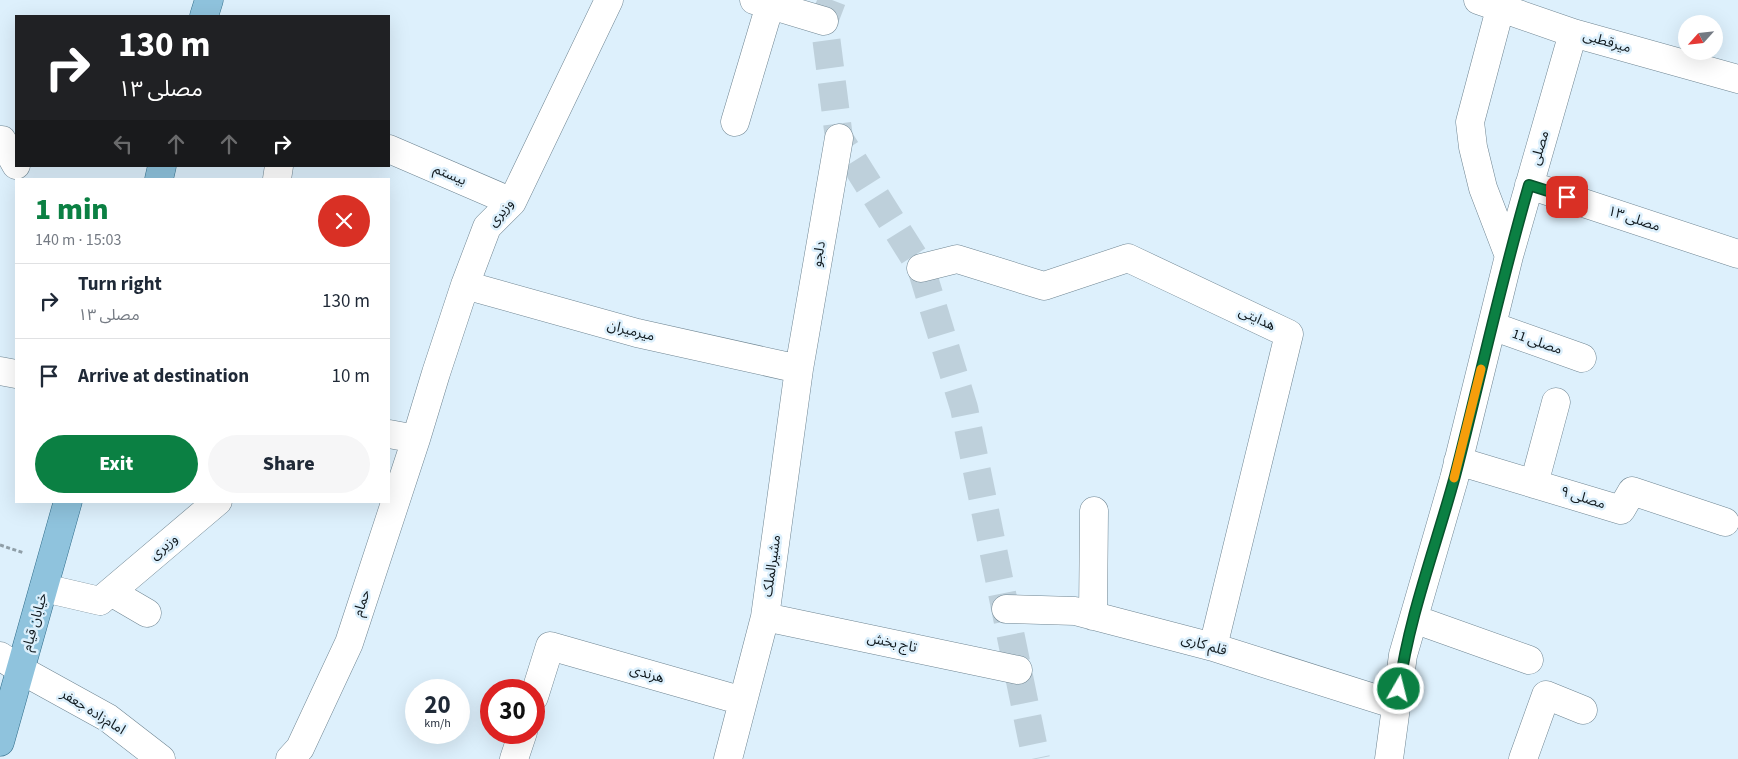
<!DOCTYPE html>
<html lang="en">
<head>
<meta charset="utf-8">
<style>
	body { margin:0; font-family:"Source Sans 3","Noto Sans Arabic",sans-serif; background:#f6f6f7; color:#1f2937; height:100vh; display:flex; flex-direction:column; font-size:19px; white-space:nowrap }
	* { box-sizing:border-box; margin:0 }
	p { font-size:16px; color:#747a83 }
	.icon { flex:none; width:28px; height:28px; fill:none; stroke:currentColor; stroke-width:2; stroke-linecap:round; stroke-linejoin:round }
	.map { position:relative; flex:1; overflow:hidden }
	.drawer { position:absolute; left:15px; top:178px; width:375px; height:325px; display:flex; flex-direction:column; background:#fff; border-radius:0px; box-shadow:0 5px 20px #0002 }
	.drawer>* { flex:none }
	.guide { position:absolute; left:15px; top:15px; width:375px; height:152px; border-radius:0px; box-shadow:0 5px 20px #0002; background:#202124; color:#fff; overflow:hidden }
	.needle { width:32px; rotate:243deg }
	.tools { position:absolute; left:1678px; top:15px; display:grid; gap:10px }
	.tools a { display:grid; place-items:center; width:45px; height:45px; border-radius:50%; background:#fff; box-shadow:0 5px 20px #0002; font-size:25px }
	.speed { position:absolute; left:405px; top:679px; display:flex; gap:10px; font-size:25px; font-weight:700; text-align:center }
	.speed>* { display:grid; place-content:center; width:65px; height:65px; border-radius:50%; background:#fff; box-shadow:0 5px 20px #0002; line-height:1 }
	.speed small { font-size:12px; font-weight:400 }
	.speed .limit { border:8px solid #d22; background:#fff; color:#111 }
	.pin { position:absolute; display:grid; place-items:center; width:42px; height:42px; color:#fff; margin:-21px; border-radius:10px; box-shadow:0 2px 8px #0006 }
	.me { position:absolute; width:55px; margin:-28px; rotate:8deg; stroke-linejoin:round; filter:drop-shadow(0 0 4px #0008) }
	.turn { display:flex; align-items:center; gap:18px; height:105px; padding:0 20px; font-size:22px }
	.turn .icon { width:65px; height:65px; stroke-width:2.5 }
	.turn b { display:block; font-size:35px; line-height:42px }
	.lanes { display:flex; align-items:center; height:48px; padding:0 20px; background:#0003; justify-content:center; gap:25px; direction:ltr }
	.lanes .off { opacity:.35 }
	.round { display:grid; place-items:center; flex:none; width:52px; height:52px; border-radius:26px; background:#f6f6f7 }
	.overview { display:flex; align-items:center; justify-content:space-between; height:85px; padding:0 20px }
	h1 { font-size:30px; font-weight:800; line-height:38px; color:#0b8043 }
	.action { display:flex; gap:10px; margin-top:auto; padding:10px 20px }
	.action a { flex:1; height:58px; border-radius:30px; background:#0b8043; color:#fff; font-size:20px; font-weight:800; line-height:58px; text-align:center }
	.action a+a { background:#f6f6f7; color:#1f2937 }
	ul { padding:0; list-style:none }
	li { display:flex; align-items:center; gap:15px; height:75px; padding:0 20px; border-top:1px solid #e0e1e3 }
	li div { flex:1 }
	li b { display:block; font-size:19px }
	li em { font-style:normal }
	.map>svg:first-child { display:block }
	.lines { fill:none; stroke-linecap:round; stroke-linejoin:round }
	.minor-tunnel { stroke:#bed0db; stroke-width:28; stroke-dasharray:28 14; stroke-linecap:butt }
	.minor-casing { stroke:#6f8592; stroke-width:29 }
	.major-casing { stroke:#326e8b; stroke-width:29 }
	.path { stroke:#8f9ea7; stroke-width:3; stroke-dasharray:4 2.5; stroke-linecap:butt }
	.minor { stroke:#fff; stroke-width:28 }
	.major { stroke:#8fc3dd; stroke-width:28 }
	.route-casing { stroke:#07532c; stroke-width:12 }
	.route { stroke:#0b8043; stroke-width:9 }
	.slow { stroke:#f59e0b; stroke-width:9 }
	.labels { text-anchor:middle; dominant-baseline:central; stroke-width:5; stroke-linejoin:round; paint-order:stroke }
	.street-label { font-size:14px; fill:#10191e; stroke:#ddf0fc }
</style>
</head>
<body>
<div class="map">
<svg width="1738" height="759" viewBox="0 0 1738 759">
	<rect width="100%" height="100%" fill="#ddf0fc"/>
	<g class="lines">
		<path class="minor-tunnel" d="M832,0L824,21L839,138L921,268L964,408L1036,759"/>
		<g class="minor-casing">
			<path id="minor" d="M754,0L824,21
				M1478,0L1573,33L1738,79
				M1504,0L1500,9L1470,122L1473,147L1483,188L1509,256
				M735,122L770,5
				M0,140H2L16,165
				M389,149L512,202
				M277,179L279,166
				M1529,185L1738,254
				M921,268L957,259L1044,286L1128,258L1289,334L1213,647
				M465,285L637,333L799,369
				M1492,326L1582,358
				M0,371L16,374
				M389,434L416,439
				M1458,461L1621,510L1632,491L1725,522
				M1534,484L1556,402
				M44,588L100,601L218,501
				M111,592L147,613
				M1006,609L1075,611L1213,647L1396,705
				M1093,616L1094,511
				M765,617L1018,670
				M1414,619L1529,660
				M0,656L21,670L108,718L161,759
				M534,697L550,646L743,701
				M290,759L300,748L349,643L416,439L436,373L465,285L487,227L512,202L609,0
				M514,759L523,732
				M728,759L765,617L799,369L839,138
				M1389,759L1403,655L1454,479L1509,256L1573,33
				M1523,759L1546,695L1583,710"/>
		</g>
		<g class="major-casing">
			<path id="major" d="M204,16L209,0
				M159,179L162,166
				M0,742L68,501"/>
		</g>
		<path class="path" d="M0,545L24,553"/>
		<use href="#minor" class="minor"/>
		<use href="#major" class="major"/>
	</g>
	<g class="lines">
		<g class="route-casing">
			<path id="route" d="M1399,689C1409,616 1436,546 1455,476C1480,379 1501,281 1529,185L1567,197"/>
		</g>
		<use href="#route" class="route"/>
		<path class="slow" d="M1454,478L1481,369"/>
	</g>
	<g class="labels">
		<g class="street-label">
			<text transform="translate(1607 42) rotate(16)">میرقطبی</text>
			<text transform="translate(1540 148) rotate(-74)">مصلی</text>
			<text transform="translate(450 175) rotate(23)">بیستم</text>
			<text transform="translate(501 213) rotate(-50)">وزیری</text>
			<text transform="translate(1634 219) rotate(18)">مصلی ۱۳</text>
			<text transform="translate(819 254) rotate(-80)">دلجو</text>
			<text transform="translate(1257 319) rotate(25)">هدایتی</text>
			<text transform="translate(631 331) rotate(14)">میرمیران</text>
			<text transform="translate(1537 342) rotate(19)">مصلی 11</text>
			<text transform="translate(1583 498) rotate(17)">مصلی ۹</text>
			<text transform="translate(164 547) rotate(-40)">وزیری</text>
			<text transform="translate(772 566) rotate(-82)">مشیرالملک</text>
			<text transform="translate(362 603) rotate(-72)">حمام</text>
			<text transform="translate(35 622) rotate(-74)">خیابان قیام</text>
			<text transform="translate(892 643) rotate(12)">تاج بخش</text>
			<text transform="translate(1204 645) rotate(16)">قلم کاری</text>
			<text transform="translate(647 674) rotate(16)">هرندی</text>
			<text transform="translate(93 712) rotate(32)">امام‌زاده جعفر</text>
		</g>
	</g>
</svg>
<div class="tools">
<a><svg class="needle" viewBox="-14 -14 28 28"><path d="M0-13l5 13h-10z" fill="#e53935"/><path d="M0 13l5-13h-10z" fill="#747a83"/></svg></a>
</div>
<div class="speed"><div>20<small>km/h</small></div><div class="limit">30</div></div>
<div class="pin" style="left:1567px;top:197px;background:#d93025"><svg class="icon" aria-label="arrive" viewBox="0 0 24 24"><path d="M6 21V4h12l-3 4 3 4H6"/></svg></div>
<svg class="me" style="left:1399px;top:689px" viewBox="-20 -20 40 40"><circle r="17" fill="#0b8043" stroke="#fff" stroke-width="3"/><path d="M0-11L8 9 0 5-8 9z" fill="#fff"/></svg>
<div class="guide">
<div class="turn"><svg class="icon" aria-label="right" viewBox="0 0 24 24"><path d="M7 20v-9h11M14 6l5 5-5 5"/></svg><div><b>130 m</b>مصلی ۱۳</div></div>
<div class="lanes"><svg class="icon off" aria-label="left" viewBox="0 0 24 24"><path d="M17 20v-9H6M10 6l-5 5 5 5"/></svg><svg class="icon off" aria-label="ahead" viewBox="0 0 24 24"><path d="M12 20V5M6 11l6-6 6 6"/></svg><svg class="icon off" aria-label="ahead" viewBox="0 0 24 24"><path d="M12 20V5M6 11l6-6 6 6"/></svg><svg class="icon" aria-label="right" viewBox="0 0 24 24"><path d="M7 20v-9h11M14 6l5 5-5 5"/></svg></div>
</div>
<section class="drawer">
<div class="overview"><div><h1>1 min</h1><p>140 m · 15:03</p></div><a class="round" style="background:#d93025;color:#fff"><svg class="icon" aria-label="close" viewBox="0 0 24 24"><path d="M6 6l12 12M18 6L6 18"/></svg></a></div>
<ul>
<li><svg class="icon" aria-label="right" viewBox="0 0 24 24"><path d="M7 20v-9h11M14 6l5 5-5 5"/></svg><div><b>Turn right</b><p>مصلی ۱۳</p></div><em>130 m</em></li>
<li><svg class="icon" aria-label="arrive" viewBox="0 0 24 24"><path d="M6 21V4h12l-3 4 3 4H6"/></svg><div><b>Arrive at destination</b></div><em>10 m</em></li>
</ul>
<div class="action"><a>Exit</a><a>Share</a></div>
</section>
</div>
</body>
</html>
